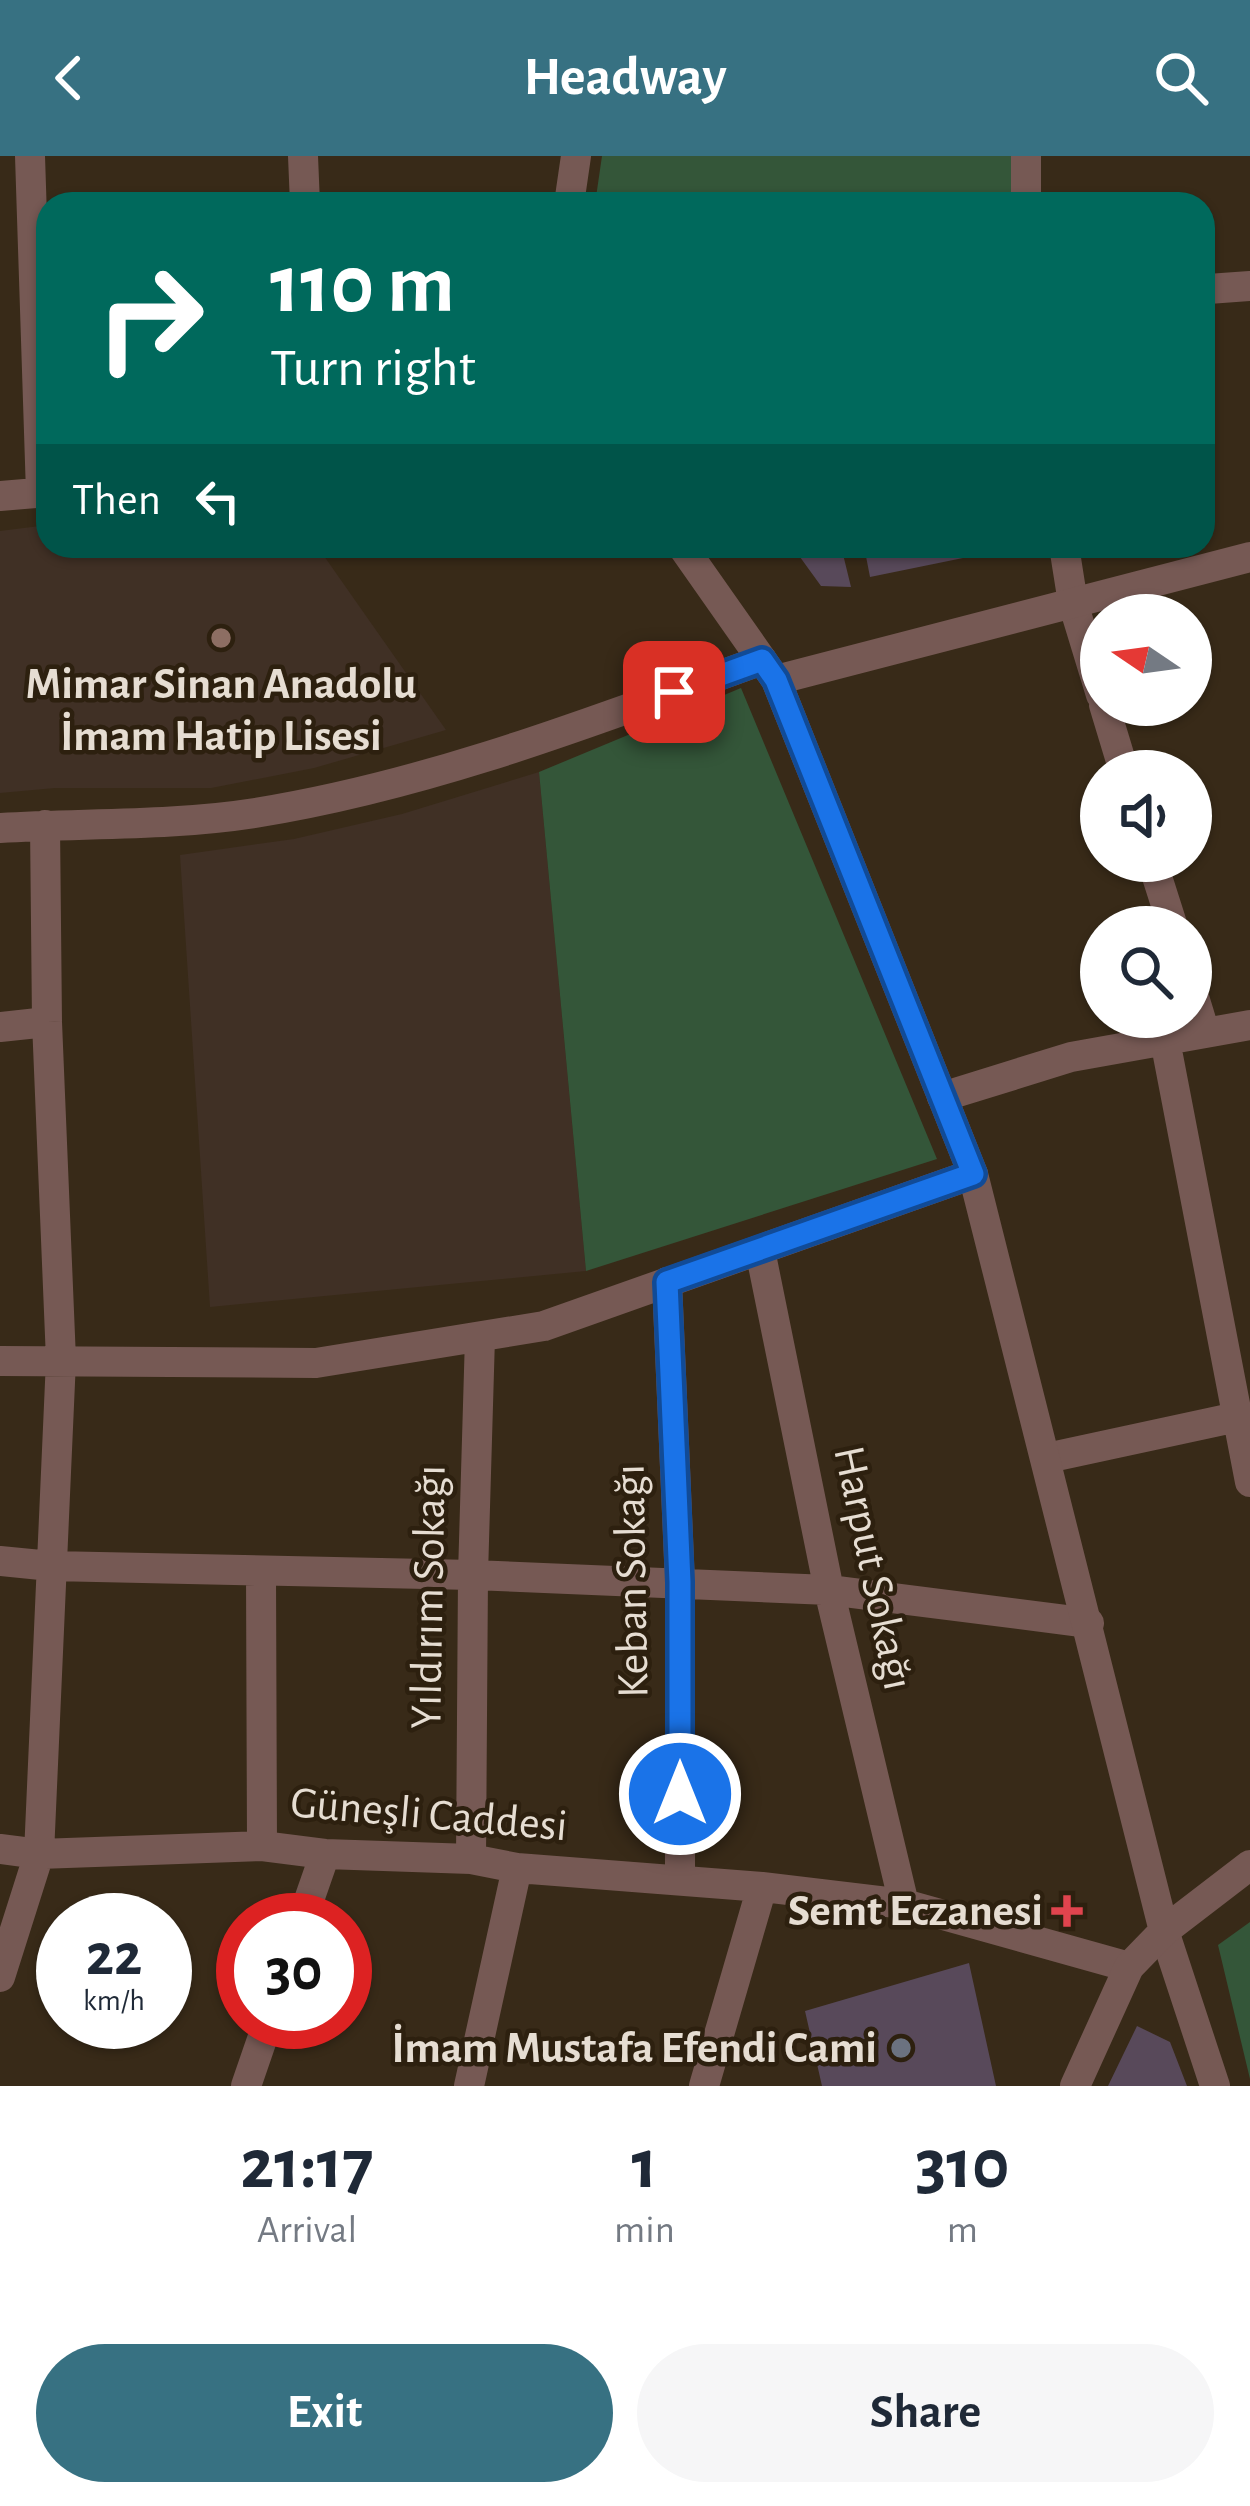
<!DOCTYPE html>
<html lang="en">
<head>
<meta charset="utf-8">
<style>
	body { margin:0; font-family:"Alegreya Sans",sans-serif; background:#f6f6f7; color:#1f2937; height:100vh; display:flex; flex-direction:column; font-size:45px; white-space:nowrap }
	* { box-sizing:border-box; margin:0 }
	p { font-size:39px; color:#747a83 }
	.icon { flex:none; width:66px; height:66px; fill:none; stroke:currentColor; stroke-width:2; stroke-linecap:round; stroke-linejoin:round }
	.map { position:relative; height:1930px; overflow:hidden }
	.details { display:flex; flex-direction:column; background:#fff; flex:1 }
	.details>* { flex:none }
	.hud { position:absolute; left:36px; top:36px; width:1179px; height:366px; border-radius:36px; box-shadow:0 3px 9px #0004; background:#00695c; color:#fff; overflow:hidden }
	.needle { width:78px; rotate:283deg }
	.fabs { position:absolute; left:1080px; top:438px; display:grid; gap:24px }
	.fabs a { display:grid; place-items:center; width:132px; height:132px; border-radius:50%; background:#fff; box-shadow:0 3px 9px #0004; font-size:60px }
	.speed { position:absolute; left:36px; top:1737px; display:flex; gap:24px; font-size:60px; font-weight:700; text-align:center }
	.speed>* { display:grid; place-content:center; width:156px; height:156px; border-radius:50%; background:#fff; box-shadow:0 3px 9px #0004; line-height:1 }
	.speed small { font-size:30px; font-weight:400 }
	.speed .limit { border:18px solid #d22; background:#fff; color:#111 }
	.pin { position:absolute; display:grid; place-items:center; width:102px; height:102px; color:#fff; margin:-51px; border-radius:24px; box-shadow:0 6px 18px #0006 }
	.me { position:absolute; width:132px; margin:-66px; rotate:0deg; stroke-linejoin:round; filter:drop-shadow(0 0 9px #0008) }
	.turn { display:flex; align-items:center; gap:42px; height:252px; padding:0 36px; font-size:54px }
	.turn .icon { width:156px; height:156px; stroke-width:2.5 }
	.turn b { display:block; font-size:84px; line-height:102px }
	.then { display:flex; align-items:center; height:114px; padding:0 36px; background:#0003; gap:24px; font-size:45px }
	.eta { display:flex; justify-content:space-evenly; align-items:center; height:204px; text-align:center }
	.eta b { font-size:72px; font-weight:700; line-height:84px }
	.button { display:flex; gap:24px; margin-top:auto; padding:24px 36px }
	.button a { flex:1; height:138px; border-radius:72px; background:#377182; color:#fff; font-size:48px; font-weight:700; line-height:138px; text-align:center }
	.button a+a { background:#f6f6f7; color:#1f2937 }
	header { display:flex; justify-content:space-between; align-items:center; height:156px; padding:0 36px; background:#377182; color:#fff; font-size:54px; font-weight:700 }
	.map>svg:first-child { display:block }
	.education { fill:#403025 }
	.green { fill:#345639 }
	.building { fill:#58495a }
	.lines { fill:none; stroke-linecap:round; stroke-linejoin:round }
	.minor { stroke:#765954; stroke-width:30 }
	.tertiary { stroke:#765954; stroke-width:30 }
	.route-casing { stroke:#114b97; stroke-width:30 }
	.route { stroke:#1a73e8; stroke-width:21 }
	.education-dot { fill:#8d6e63; stroke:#2d200f; stroke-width:4.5 }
	.health-dot { fill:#e0444e; stroke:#2d200f; stroke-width:4.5 }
	.worship-dot { fill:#6b7280; stroke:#2d200f; stroke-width:4.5 }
	.labels { text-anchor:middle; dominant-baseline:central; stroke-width:9; stroke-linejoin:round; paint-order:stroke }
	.poi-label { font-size:45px; font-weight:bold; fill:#e6ddd2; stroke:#2d200f; text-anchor:end }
	.street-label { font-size:45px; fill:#e6ddd2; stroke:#2d200f }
</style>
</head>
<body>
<header><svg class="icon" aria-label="back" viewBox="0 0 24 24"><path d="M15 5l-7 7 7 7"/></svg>Headway<svg class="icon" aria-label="search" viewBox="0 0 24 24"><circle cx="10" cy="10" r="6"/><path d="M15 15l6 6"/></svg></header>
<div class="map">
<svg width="1250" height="1930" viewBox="0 0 1250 1930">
	<rect width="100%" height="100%" fill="#382a18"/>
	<path class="education" d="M48,369V390H317L446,574L314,612L211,632H55L0,637V375Z
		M539,616L586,1115L210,1151L180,699L294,683L402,658Z"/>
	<path class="green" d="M602,0H1041L1040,48H595Z
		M741,532L937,1003L586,1115L539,616Z
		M1250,1766V1923L1218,1789Z"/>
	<path class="building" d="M792,390H841L851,431L821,430Z
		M864,390H961L963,402L870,421Z
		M969,1807L996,1930H822L805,1855Z
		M1137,1870L1170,1886L1187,1930H1108Z"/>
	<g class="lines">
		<path class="minor" d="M30,0L41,337
			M303,0L305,48
			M1026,48V0
			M1208,133L1250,130
			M0,340L48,336
			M1064,390L1073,447L1101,539
			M1104,549L1124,615
			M0,672C84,667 172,670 255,657C430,629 597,564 762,504
			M1152,705L1173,771
			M1191,831L1205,877
			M0,871L47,866
			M1165,884L1250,1326
			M942,941L1071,901L1250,869
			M760,1094L829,1434L904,1748
			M667,1126L680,1427V1723
			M0,1205L316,1207L544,1170L973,1018
			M1047,1302L1237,1261
			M0,1405L51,1410L473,1419L829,1434L1089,1467
			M261,1417L262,1690
			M0,1693L39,1698L262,1690L325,1698L471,1703L517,1712L762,1731L904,1748L1129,1811
			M471,1703L473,1419L480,1181
			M302,1764L325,1698
			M1164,1775L1215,1930
			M0,1821L39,1698L61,1204L47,866L45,669
			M246,1930L268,1866
			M469,1930L517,1712
			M704,1930L762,1731"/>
		<path class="tertiary" d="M569,48L576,0
			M682,390L776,524L973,1018L1164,1775
			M776,524L1250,401
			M1075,1930L1129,1811L1164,1775L1250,1709"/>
	</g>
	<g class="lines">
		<g class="route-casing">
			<path id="route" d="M674,536L762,504L776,524L973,1018L667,1126L680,1426V1638"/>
		</g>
		<use href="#route" class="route"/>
	</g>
	<circle class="education-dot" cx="221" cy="482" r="12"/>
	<path class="health-dot" d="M1061 1737h12v12h12v12h-12v12h-12v-12h-12v-12h12z"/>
	<circle class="worship-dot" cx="901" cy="1892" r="12"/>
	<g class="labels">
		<g class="poi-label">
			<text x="221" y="528" text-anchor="middle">Mimar Sinan Anadolu<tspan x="221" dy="52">İmam Hatip Lisesi</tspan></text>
			<text x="1043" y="1755">Semt Eczanesi</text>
			<text x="877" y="1892">İmam Mustafa Efendi Cami</text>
		</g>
		<g class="street-label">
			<text transform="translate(873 1412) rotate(78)">Harput Sokağı</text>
			<text transform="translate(632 1425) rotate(-91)">Keban Sokağı</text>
			<text transform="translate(429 1441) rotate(-89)">Yıldırım Sokağı</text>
			<text transform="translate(429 1659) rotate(5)">Güneşli Caddesi</text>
		</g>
	</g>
</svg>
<div class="fabs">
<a><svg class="needle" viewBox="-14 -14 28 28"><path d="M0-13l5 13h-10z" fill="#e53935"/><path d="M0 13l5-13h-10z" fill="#747a83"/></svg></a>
<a><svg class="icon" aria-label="sound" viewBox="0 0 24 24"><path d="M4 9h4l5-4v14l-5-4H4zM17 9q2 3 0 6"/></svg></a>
<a><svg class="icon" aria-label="search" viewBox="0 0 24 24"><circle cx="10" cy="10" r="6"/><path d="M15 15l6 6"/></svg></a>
</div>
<div class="speed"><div>22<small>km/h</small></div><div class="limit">30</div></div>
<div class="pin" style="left:674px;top:536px;background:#d93025"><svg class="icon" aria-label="arrive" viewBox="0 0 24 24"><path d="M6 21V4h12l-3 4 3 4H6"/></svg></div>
<svg class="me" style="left:680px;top:1638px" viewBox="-20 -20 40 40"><circle r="17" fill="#1a73e8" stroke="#fff" stroke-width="3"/><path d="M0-11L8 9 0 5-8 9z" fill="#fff"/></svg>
<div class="hud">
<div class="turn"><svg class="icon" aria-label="right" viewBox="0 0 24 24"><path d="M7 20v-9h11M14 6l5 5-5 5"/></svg><div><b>110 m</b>Turn right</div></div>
<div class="then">Then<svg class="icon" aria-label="left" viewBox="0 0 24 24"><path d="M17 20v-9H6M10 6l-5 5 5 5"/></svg></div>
</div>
</div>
<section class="details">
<div class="eta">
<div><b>21:17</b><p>Arrival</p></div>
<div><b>1</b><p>min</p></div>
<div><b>310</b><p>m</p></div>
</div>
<div class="button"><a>Exit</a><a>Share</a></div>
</section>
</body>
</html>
